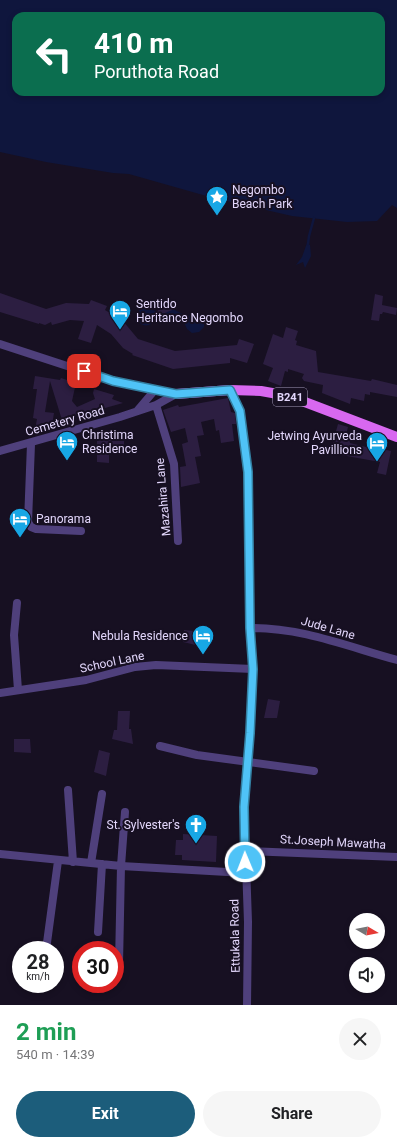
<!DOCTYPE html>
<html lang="en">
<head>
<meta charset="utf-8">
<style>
	body { margin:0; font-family:Roboto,sans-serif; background:#f6f6f6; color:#202124; height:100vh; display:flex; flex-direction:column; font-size:15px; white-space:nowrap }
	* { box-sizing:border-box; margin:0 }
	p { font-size:13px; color:#757577 }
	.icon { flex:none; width:22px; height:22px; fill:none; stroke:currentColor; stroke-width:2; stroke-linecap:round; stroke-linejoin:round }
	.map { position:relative; height:1005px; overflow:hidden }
	.details { display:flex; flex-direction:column; background:#fff; flex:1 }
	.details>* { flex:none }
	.banner { position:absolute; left:12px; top:12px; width:373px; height:84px; border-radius:12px; box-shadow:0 2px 6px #0003; background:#0b6e4f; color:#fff; overflow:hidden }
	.needle { width:26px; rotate:100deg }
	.buttons { position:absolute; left:349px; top:913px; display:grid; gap:8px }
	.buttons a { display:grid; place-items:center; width:36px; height:36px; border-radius:50%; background:#fff; box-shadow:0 2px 6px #0003; font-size:20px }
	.speed { position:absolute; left:12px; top:941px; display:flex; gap:8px; font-size:20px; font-weight:700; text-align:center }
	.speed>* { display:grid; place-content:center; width:52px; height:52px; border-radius:50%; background:#fff; box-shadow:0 2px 6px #0003; line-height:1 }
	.speed small { font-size:10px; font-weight:400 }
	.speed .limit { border:6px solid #d22; background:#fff; color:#111 }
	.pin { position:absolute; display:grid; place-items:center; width:34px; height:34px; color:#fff; margin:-17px; border-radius:8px; box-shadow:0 2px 6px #0006 }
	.me { position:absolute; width:44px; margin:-22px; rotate:359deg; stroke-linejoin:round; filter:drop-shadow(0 0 3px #0008) }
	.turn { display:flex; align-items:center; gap:14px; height:84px; padding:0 16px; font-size:18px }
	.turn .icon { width:52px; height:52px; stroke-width:2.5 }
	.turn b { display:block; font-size:28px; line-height:34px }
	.round { display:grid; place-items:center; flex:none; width:42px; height:42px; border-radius:21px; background:#f6f6f6 }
	.summary { display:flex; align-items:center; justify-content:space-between; height:68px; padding:0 16px }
	h1 { font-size:24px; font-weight:700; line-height:30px; color:#1e9e55 }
	.cta { display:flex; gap:8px; margin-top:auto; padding:8px 16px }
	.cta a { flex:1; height:46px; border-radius:24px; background:#1c5d7b; color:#fff; font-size:16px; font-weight:700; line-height:46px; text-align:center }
	.cta a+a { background:#f6f6f6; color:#202124 }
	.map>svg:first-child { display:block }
	.water { fill:#0f163d; fill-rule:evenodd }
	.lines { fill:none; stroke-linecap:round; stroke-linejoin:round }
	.stream { stroke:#0f163d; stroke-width:2.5 }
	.building { fill:#2c1e41 }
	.minor { stroke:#4f407c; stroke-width:8 }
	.major { stroke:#d868f0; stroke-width:10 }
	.route-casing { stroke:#337fa1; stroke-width:10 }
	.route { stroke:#4fc3f7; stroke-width:7 }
	.labels { text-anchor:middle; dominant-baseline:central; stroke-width:4; stroke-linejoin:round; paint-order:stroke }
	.shield { fill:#171022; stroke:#a59bba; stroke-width:1 }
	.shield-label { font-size:11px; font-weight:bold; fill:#e2d6fb }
	.poi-label { font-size:12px; fill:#e2d6fb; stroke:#171022; text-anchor:start }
	.street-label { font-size:12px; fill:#e2d6fb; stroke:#171022 }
</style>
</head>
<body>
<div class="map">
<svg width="397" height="1005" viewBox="0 0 397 1005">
	<rect width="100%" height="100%" fill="#171022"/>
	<path class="water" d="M0,0H397V208L392,205L377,221L347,222L292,216L210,197L129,174L113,173L46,162L0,152ZM16,16H381V92H16Z
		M307,243L310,245L311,256L305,268L303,262L296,265L302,257Z
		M143,308L161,312L173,309L186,316L199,314L204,320V327L199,332L192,333L187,329L183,320L178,318L169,321C165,320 161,319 157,320C153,321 152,324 149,325C142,327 135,321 137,314C138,311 140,309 143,308Z"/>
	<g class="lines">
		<path class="stream" d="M308,244L309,236L314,218"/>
	</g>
	<path class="building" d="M0,293L46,309L66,303L89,304L91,300L107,306L105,310L123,321L138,339L175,351L237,345L239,339L254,344L247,363L230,358V363L173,369L132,355L133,354L123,348L111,334L97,325L91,343L78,339L84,321L70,320L52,325L51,322L45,325L39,323V324L0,312Z
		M375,294L383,296L382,305L397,308L396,315L383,312L382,314H380L379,321L371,320Z
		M163,307H166L177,308L165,313L153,314Z
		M286,327L298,331L295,340L297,341L296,345L316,351L318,372L371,381L372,379L397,385V397L370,392V395L365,394L364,401L351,398L350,404L322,393L323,385L304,381L302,378L304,374L288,369V372L285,371L281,386L268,381L273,368L263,364L273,334L283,338Z
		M35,376L60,380L61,378L76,383L72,401L77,407L95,399L93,393L94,389L114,395L112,399L123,403L62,420L50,381L45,412L54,413L51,431L35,430L37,419L33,418L37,389H33Z
		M228,398L231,412L235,413L236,424H232L234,441L221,443L219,430L216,431L214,419L201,422L204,435L197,436L201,456L195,457L200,483L181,487L180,467L186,466L182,444L188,442L185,428L171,432L163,410L178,405L179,407Z
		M338,424L348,427L346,435H349L350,443L382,451V449L391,451L386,475L377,473L380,462L330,453Z
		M112,433H124V453H109V463L97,462V438H112Z
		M184,630L206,632L204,647L183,642Z
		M268,699L280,701L277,718H264Z
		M118,711H130L129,729H131L133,744L112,739L114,730H117Z
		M14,739H30L31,753L14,752Z
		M99,750L110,753L106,776L94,772Z
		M183,834L217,836L216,862L182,860V855H175L176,840H183Z"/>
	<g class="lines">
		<path class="minor" d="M0,344L113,381L176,394
			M230,390L240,411L248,472L250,628L253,669L250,733L244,807L248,922L247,1005
			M156,405L174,464L178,541
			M137,411L154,391
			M31,444L28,522L31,527L36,529L81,531
			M0,451L120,417L156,405L176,394
			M17,603L14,635L18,690
			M250,628C300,627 349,647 397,660
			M0,693L86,680L135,667L156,665L253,669
			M160,746L197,755L314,771
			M68,790L73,862
			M245,851L397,857
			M0,854L121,866L245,873
			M91,863L102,794
			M98,932L102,864
			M46,950L58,861
			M119,964L121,866L125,812"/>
		<path class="major" d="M176,394L230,390L261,391L289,396L397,437"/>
	</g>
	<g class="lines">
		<g class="route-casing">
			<path id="route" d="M84,371L113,381L176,394L230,390L240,411L248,472L250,628L253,669L250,733L244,807L245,862"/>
		</g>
		<use href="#route" class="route"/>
	</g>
	<defs>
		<g id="sight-pin" transform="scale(1.15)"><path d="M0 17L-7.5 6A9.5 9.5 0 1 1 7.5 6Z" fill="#17a7e5" stroke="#171022"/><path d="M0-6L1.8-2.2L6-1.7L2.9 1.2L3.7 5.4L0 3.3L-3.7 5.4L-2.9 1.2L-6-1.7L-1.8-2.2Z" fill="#fff"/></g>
		<g id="hotel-pin" transform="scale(1.15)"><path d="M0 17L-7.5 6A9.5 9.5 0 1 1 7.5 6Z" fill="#17a7e5" stroke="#171022"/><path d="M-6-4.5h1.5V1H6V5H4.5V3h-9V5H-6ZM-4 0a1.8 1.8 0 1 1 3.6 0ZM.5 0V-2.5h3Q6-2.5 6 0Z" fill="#fff"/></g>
		<g id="church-pin" transform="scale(1.15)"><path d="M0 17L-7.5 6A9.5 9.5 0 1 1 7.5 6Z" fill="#17a7e5" stroke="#171022"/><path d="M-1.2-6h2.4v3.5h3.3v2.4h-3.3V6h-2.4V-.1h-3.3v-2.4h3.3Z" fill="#fff"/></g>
	</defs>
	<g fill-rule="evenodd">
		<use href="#sight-pin" x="217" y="197"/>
		<use href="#hotel-pin" x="120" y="311"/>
		<use href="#hotel-pin" x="67" y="442"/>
		<use href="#hotel-pin" x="377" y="443"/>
		<use href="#hotel-pin" x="20" y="519"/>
		<use href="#hotel-pin" x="203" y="636"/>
		<use href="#church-pin" x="196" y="825"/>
	</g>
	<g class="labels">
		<rect class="shield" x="273" y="388" width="34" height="18" rx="3"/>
		<g class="shield-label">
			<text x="290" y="397">B241</text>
		</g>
		<g class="poi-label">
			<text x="232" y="190">Negombo<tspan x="232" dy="14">Beach Park</tspan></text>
			<text x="136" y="304">Sentido<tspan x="136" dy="14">Heritance Negombo</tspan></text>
			<text x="82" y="435">Christima<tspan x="82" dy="14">Residence</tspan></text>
			<text x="362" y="436" text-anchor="end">Jetwing Ayurveda<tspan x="362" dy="14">Pavillions</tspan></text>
			<text x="36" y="519">Panorama</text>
			<text x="188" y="636" text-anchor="end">Nebula Residence</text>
			<text x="180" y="825" text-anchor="end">St. Sylvester's</text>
		</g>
		<g class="street-label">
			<text transform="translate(65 421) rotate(-16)">Cemetery Road</text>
			<text transform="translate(163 497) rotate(-95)">Mazahira Lane</text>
			<text transform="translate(328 628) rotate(16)">Jude Lane</text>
			<text transform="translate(112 662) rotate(-12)">School Lane</text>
			<text transform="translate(333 842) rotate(3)">St.Joseph Mawatha</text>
			<text transform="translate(235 936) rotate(-91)">Ettukala Road</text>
		</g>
	</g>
</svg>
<div class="buttons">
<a><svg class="needle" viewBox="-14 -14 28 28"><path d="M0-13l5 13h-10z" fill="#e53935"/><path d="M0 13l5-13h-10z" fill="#757577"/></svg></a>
<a><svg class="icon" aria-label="sound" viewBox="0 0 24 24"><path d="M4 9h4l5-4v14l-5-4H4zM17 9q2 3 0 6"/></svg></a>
</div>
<div class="speed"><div>28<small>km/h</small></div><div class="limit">30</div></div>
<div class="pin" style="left:84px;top:371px;background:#d93025"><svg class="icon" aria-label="arrive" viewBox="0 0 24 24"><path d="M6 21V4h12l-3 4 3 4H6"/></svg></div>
<svg class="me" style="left:245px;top:862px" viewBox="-20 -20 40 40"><circle r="17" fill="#4fc3f7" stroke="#fff" stroke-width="3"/><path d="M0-11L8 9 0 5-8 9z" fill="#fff"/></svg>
<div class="banner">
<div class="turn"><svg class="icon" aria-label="left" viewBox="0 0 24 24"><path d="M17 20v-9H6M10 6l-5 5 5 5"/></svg><div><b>410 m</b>Poruthota Road</div></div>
</div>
</div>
<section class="details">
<div class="summary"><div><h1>2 min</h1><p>540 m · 14:39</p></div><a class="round"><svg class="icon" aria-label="close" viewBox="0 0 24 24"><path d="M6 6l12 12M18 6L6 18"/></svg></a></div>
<div class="cta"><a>Exit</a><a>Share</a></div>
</section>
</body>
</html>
